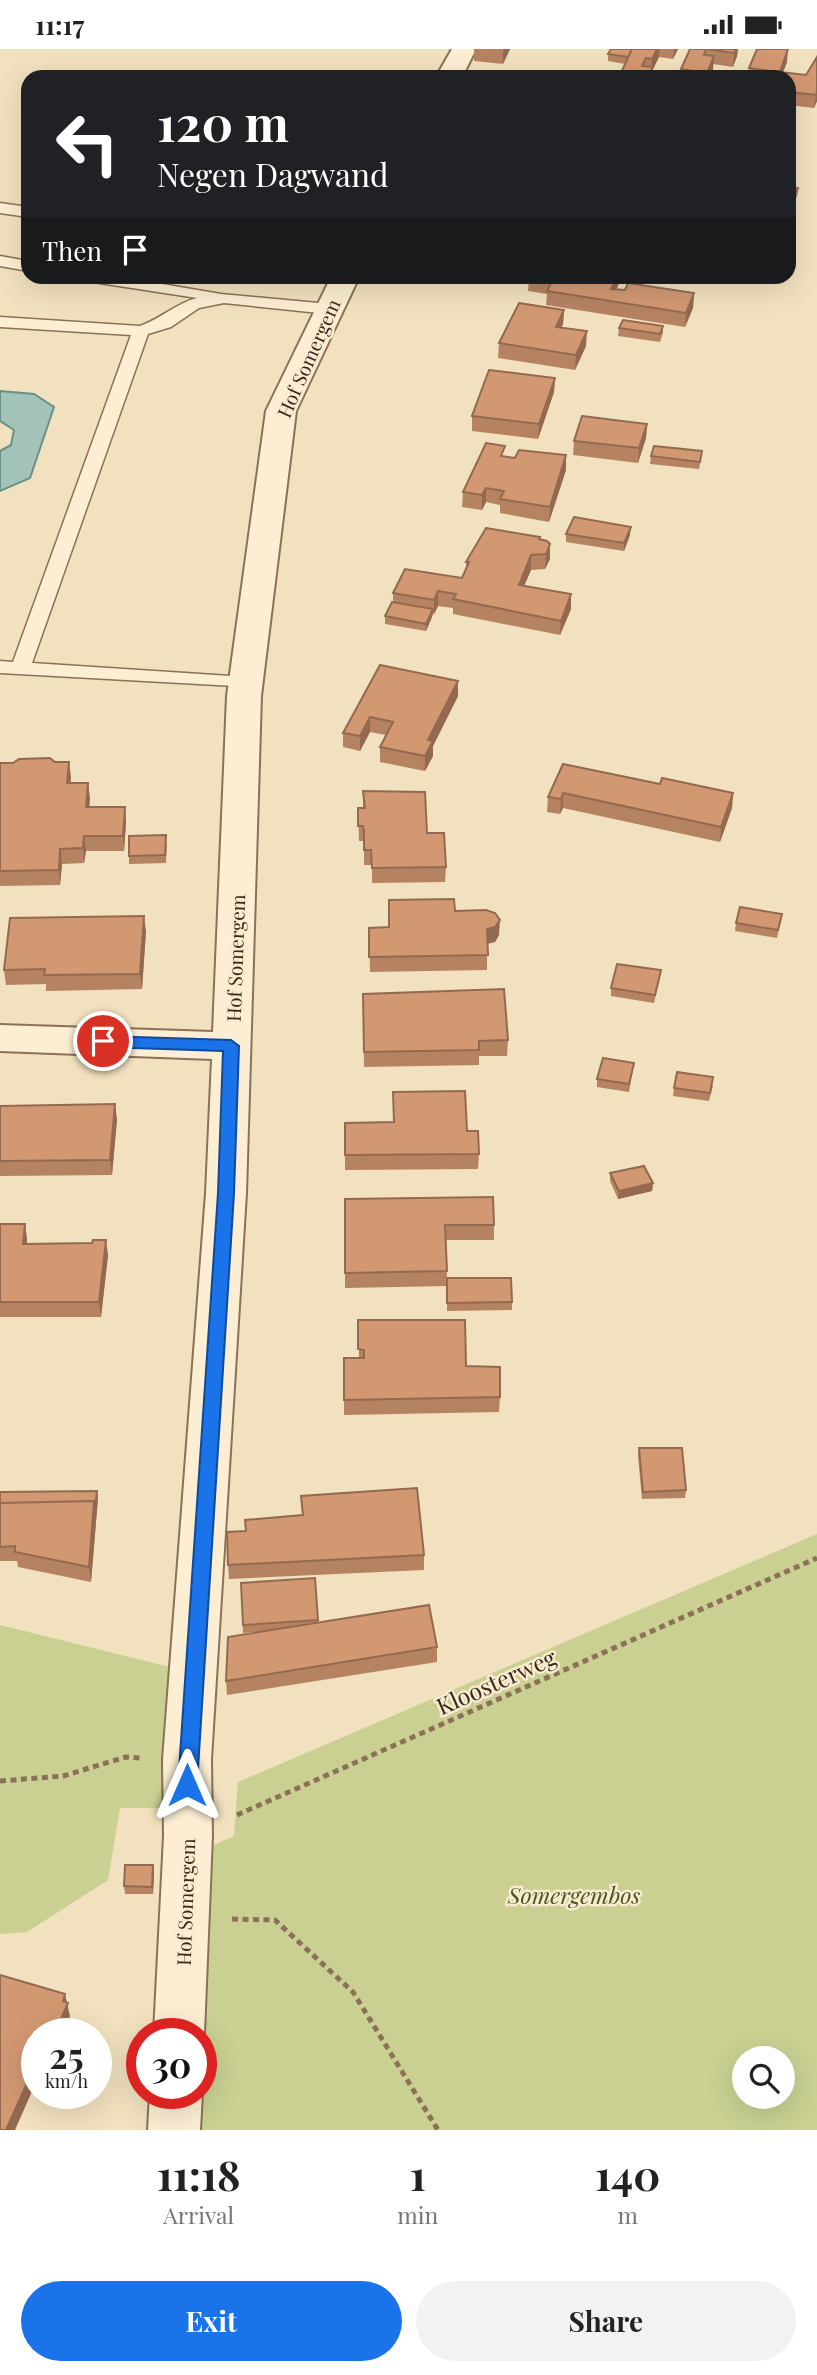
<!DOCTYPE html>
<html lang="en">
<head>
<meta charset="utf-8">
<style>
	body { margin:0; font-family:"Playfair Display",serif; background:#f2f2f2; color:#222; height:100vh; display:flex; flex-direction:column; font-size:26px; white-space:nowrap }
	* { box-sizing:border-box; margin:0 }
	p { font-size:23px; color:#767676 }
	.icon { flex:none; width:38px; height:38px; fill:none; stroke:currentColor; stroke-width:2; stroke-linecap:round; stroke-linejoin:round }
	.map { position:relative; height:2081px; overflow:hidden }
	.details { display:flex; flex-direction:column; background:#fff; flex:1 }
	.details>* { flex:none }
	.top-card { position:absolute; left:21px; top:21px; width:775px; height:214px; border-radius:21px; box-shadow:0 7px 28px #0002; background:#202124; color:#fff; overflow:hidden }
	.buttons { position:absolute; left:732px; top:1997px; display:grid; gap:14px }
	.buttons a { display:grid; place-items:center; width:63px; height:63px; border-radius:50%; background:#fff; box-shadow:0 7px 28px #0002; font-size:35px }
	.speed { position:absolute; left:21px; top:1969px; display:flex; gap:14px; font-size:35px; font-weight:700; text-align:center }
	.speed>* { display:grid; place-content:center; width:91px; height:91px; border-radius:50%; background:#fff; box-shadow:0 7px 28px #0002; line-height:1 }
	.speed small { font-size:18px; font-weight:400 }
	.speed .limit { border:10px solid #d22; background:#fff; color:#111 }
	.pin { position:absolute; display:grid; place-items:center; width:60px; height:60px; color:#fff; margin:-30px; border:4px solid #fff; border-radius:50%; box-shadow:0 2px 7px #0007 }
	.me { position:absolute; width:77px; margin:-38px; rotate:0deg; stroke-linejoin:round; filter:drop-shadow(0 0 5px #0008) }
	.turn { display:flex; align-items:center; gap:24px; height:147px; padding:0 21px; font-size:32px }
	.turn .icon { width:91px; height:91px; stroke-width:2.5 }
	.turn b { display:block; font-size:49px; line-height:60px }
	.then { display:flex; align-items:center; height:66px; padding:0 21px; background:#0003; gap:14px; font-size:26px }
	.eta { display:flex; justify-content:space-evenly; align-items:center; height:119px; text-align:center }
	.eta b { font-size:42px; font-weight:700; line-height:49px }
	.cta { display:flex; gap:14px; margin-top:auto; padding:14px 21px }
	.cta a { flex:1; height:80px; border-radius:42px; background:#1a73e8; color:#fff; font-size:28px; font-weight:700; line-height:80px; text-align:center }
	.cta a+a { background:#f2f2f2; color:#222 }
	.status { display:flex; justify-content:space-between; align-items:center; height:49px; padding:0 35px; background:#fff; direction:ltr }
	.status svg { height:19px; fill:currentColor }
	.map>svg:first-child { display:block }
	.green { fill:#c9d092; fill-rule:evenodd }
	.water { fill:#a3c2b8; stroke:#699186; stroke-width:2 }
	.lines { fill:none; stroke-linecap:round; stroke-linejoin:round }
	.service-casing { stroke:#8b7156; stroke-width:3 }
	.minor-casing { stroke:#8b7156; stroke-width:4 }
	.path { stroke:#8b7156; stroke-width:5; stroke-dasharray:6 4.5; stroke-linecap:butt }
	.service { fill:#fbeed3; fill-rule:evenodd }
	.minor { fill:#fbeed3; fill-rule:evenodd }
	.wall { fill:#b58362 }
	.shaded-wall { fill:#936a50 }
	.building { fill:#d29872; stroke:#936a50; stroke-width:2 }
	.route { fill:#1a73e8; stroke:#114b97; stroke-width:2 }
	.labels { text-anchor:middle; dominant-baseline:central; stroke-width:5; stroke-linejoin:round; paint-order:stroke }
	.street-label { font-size:19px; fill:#39291c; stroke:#f8ebcf }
	.near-street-label { font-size:23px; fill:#39291c; stroke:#f8ebcf }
	.near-park-label { font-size:23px; font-style:italic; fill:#4a5721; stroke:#f8ebcf }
</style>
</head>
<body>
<div class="status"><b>11:17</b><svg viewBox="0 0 49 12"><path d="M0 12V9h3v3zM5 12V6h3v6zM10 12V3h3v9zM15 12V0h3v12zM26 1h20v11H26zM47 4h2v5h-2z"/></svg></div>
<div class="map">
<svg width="817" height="2081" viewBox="0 0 817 2081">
	<rect width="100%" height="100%" fill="#f1e1bf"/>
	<path class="green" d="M817,1485V2081H164L201,2044V1984H171L181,1811L234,1787L238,1733ZM744,2009H782V2048H744Z
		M0,1576L174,1619L166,1759H120L108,1831L27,1883L0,1885Z"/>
	<path class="water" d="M0,342L34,345L54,358L30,429L0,442V402L11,396L14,381L0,372Z"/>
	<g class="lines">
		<g class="service-casing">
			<path id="service" d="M0,154L28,158V168L0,164Z
				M0,207L28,212V222L0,217Z
				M85,228H121L221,245L329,255L337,260L329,265L224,254L199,259L171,278L148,285L32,614L246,628L253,630L256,634L253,638L0,624V612L13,613L131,286L0,278V268L140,277C160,270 177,254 197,249L93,233Z"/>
		</g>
		<g class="minor-casing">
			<path id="minor" d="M452,0H476L462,28H436Z
				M331,228H359L296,362L261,647L246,1144L211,1711L212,1787L204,1984L201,1991V1984H154L164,1787L163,1711L206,1144L212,1010L0,1002V976L213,983L227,647L266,362Z
				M201,2043L202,2044L200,2081H148L150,2044Z"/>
		</g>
		<path class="path" d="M0,1732L63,1727L126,1708L140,1709
			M237,1766L817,1509
			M232,1870L275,1871L353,1943L438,2081"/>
		<use href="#service" class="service"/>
		<use href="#minor" class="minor"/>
	</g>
	<path class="wall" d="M474,0H510L503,15L474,12Z
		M611,0H678L673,10L659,8L653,20L608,12V5Z
		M690,0H738L737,7L733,18L713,15V21L709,28H680L681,20Z
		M817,8V52L814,59L789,56V28H748L749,19L787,13L783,23L806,26Z
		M789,138L798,139L797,147L792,157L789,156Z
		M529,228H620L619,234L617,240L694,244L693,259L685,278L546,256L547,245L528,242Z
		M564,261L563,275L561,279L586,297L575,321L498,309L499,294Z
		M663,277V284L660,293L618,287L619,279Z
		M555,329L554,343L538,390L472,382V367Z
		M647,375L646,389L638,414L573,406L574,392Z
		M566,406V421L549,473L500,464V456L486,453L482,461L462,458L463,443L505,408L515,409Z
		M651,407L701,410L699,420L650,415Z
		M566,485L630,486L624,502L566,493Z
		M540,491L550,495V510L545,520L531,521L524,537L571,560L560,586L453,565V559L438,557L434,565H433L432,568L426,582L385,575V567L393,553V544L462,529L466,521V513Z
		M380,616L458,632V647L433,697V707L425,722L380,713V698L386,686L370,683L360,702L343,698V684Z
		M0,714L71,728L70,734L90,749L89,758H125L126,773L124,802H86L84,814L62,815L60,836L0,837Z
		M563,715L660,735L733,744L732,759L720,793L563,759L560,765L547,763L548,748Z
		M363,742L427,784L446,818L445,833L372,834V816H364V795L363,792H359L358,759H363Z
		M167,794L166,814L129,815V807Z
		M455,862L499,886L495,893L487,895V921L370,923L369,879L389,878Z
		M782,865L777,889L735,882L736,874Z
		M146,882L142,940L46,942V935L6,936L4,921Z
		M660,929L654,954L611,947V939Z
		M363,945L508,991L507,1007H479V1016L364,1018Z
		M634,1014L629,1043L597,1038V1030Z
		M713,1037L709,1052L673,1047L674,1039Z
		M0,1057L117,1070L112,1126L0,1127Z
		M467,1082L479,1105L478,1120L345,1121V1106Z
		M610,1124L653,1134L652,1142L618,1150L610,1132Z
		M345,1150L494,1176V1191H446L447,1229L512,1253V1261L447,1262V1237L345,1239Z
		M0,1175H25L27,1190V1195L108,1206L101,1268H0Z
		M358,1271L466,1317L500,1348L499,1363L344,1366V1351L359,1309Z
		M639,1399L686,1441L685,1449L642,1450L638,1407Z
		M97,1442L98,1449L91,1533L18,1518L17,1512H0V1443Z
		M301,1447L424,1506V1521L229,1530L228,1516L246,1482L302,1466Z
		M315,1529L318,1574L437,1598V1613L227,1646L226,1632L263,1582L243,1584L241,1534Z
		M153,1816L154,1824L153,1845H125L124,1837Z"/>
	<path class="shaded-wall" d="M504,0H510L503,15V2Z
		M657,0H660L659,8L653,20L652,28H648L651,21L652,10Z
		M674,0H678L673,10Z
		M736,0H738L737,7L733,18L734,4Z
		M788,0L787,13L781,28L780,23Z
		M714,7L713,21L709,28H706L707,24Z
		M817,42V52L814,59L816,46Z
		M798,139L797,147L792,157L793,149Z
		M617,228H620L619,234L610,254L611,240Z
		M694,244L693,259L685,278L686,264Z
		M564,261L563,275L555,292L556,278Z
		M587,282L586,297L575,321L576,306Z
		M555,329L554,343L538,390L539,375Z
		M647,375L646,389L638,414L639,399Z
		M566,406V421L549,473L550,458Z
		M486,439V453L482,461V446Z
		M631,478L630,486L624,502V494Z
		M550,495V510L545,520L546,505Z
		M531,506V521L518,551L519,536Z
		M438,542V557L434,565V551Z
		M571,545V560L560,586L561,572Z
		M433,560L432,568L426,582V575Z
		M458,632V647L433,697V707L425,722V707L428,691Z
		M370,668V683L360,702V687Z
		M69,713L71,728L69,749L67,734Z
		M88,734L90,749L88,773L86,758Z
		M563,744V759L560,765L561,750Z
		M733,744L732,759L720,793L721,778Z
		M125,758L126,773L124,802L123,787Z
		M84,787L86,802L84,814L83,799Z
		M60,800L62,815L60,836L59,821Z
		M144,867L146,882L142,940L140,925Z
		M500,871L499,886L495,893L486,895L487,880Z
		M115,1055L117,1070L112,1126L110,1111Z
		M653,1134L652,1142L618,1150L619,1142Z
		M25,1175L27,1190L25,1210L23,1195Z
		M106,1191L108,1206L101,1268L99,1253Z
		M97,1442L98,1449L91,1533L89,1518L94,1452Z
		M153,1816L154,1824L153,1845L152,1838Z
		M65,1945L70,1967L63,1984H55Z
		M37,1986V2005L32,1998Z
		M37,2012V2031L15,2081H6Z"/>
	<path class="building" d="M611,0H632L628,8L608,5Z
		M632,0H657L652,10L646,9L642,17L653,18L648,28H619Z
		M690,0H736L734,4L706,0L704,6L714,7L707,24L681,20Z
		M757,0H788L780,23L806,26L817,8V42L816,46L789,43V28H776L778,23L749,19Z
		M789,138L798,139L793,149H789Z
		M529,228H617L611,240L625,241L628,234L694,244L686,264L547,242L552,232Z
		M519,254L564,261L556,278L587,282L576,306L499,294Z
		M623,271L663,277L660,285L619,279Z
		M489,321L555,329L539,375L472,367Z
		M582,367L647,375L639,399L574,392Z
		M486,394L505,397L501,407L515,409L519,401L566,406L550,458L500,450L504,442L486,439L482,446L463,443Z
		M654,397L702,402L700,413L651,407Z
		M574,468L631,478L624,494L566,485Z
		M486,479L540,488L539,490L547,492L550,495L546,505L531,506L519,536L571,545L561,572L453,550L456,545L438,542L434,551L393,544L405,520L462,529L469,513H466Z
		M392,553L433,560L426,575L385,567Z
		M380,616L458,632L428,691L433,692L425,707L380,698L393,673L370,668L360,687L343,684Z
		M50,709L55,713H69L67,734H88L86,758H125L123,787H84L83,799L60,800L59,821L0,822V714H13L19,710Z
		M563,715L660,735L662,729L733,744L721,778L563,744L561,750L548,748Z
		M363,742L425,743L427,784H444L446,818L372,819L371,801H364V782L363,777H358V759H365Z
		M166,786L165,806L129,807V787Z
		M454,850L455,862L486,861L495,864L500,871L495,878L487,880L488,906L369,908V879L389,878V851Z
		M740,858L782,865L778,881L736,874Z
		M144,867L140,925L44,926L45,920L4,921L10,869Z
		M617,915L661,921L655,946L611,939Z
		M504,940L508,991L479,992V1001L364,1003L363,945Z
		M603,1009L634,1014L629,1035L597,1030Z
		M677,1023L713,1028L710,1044L674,1039Z
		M465,1042L467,1082H478L479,1105L345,1106V1074L394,1073L393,1043Z
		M115,1055L110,1111L0,1112V1057Z
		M644,1117L653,1134L619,1142L610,1124Z
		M493,1148L494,1176H445L447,1222L345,1224V1150Z
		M0,1175H25L23,1195L92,1194L93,1191H106L99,1253H0Z
		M447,1229H511L512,1253L447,1254Z
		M358,1271H465L466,1317L500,1318V1348L344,1351V1309H364V1301L358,1300Z
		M639,1399H682L686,1441L643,1443Z
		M417,1439L424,1506L228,1516L227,1483L246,1482L245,1471L303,1466L301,1447Z
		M97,1442L95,1459L94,1452L0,1454V1443Z
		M94,1452L89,1518L15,1503V1497L0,1498V1454Z
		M315,1529L318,1571L243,1576L241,1534Z
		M429,1556L437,1598L226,1632L228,1588Z
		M125,1816H153L152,1838L124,1837Z
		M0,1926L65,1945L63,1952L68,1954L55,1984L49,1983L48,1984H37L32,1998L37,2000V2012L6,2081H0Z"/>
	<path class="route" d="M103,987L231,991L239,997L234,1144L197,1736L194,1742L187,1745L180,1742L178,1736L218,1144L223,1002L103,998L95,992Z"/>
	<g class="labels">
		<g class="street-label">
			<text transform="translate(308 309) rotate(-66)">Hof Somergem</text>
			<text transform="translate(235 909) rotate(-88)">Hof Somergem</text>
			<text transform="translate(185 1853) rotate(-88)">Hof Somergem</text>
		</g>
		<g class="near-street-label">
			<text transform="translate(496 1632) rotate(-24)">Kloosterweg</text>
		</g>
		<g class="near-park-label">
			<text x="574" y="1845">Somergembos</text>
		</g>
	</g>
</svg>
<div class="buttons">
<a><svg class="icon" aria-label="search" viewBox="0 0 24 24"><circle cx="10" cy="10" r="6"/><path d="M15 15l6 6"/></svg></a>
</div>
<div class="speed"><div>25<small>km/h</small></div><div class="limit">30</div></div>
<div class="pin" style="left:103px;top:992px;background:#d93025"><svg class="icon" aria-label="arrive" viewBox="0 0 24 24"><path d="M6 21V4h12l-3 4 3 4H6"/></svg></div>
<svg class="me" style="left:187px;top:1736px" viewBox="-20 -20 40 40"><path d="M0-17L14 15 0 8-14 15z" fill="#1a73e8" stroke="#fff" stroke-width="4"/></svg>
<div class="top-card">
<div class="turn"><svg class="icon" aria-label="left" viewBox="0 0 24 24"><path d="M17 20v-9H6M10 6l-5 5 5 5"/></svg><div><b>120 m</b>Negen Dagwand</div></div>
<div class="then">Then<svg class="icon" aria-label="arrive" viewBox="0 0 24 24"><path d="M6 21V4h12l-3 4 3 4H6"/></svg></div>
</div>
</div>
<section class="details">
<div class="eta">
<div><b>11:18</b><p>Arrival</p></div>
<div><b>1</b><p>min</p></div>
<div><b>140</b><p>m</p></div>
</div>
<div class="cta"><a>Exit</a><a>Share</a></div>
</section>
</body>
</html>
